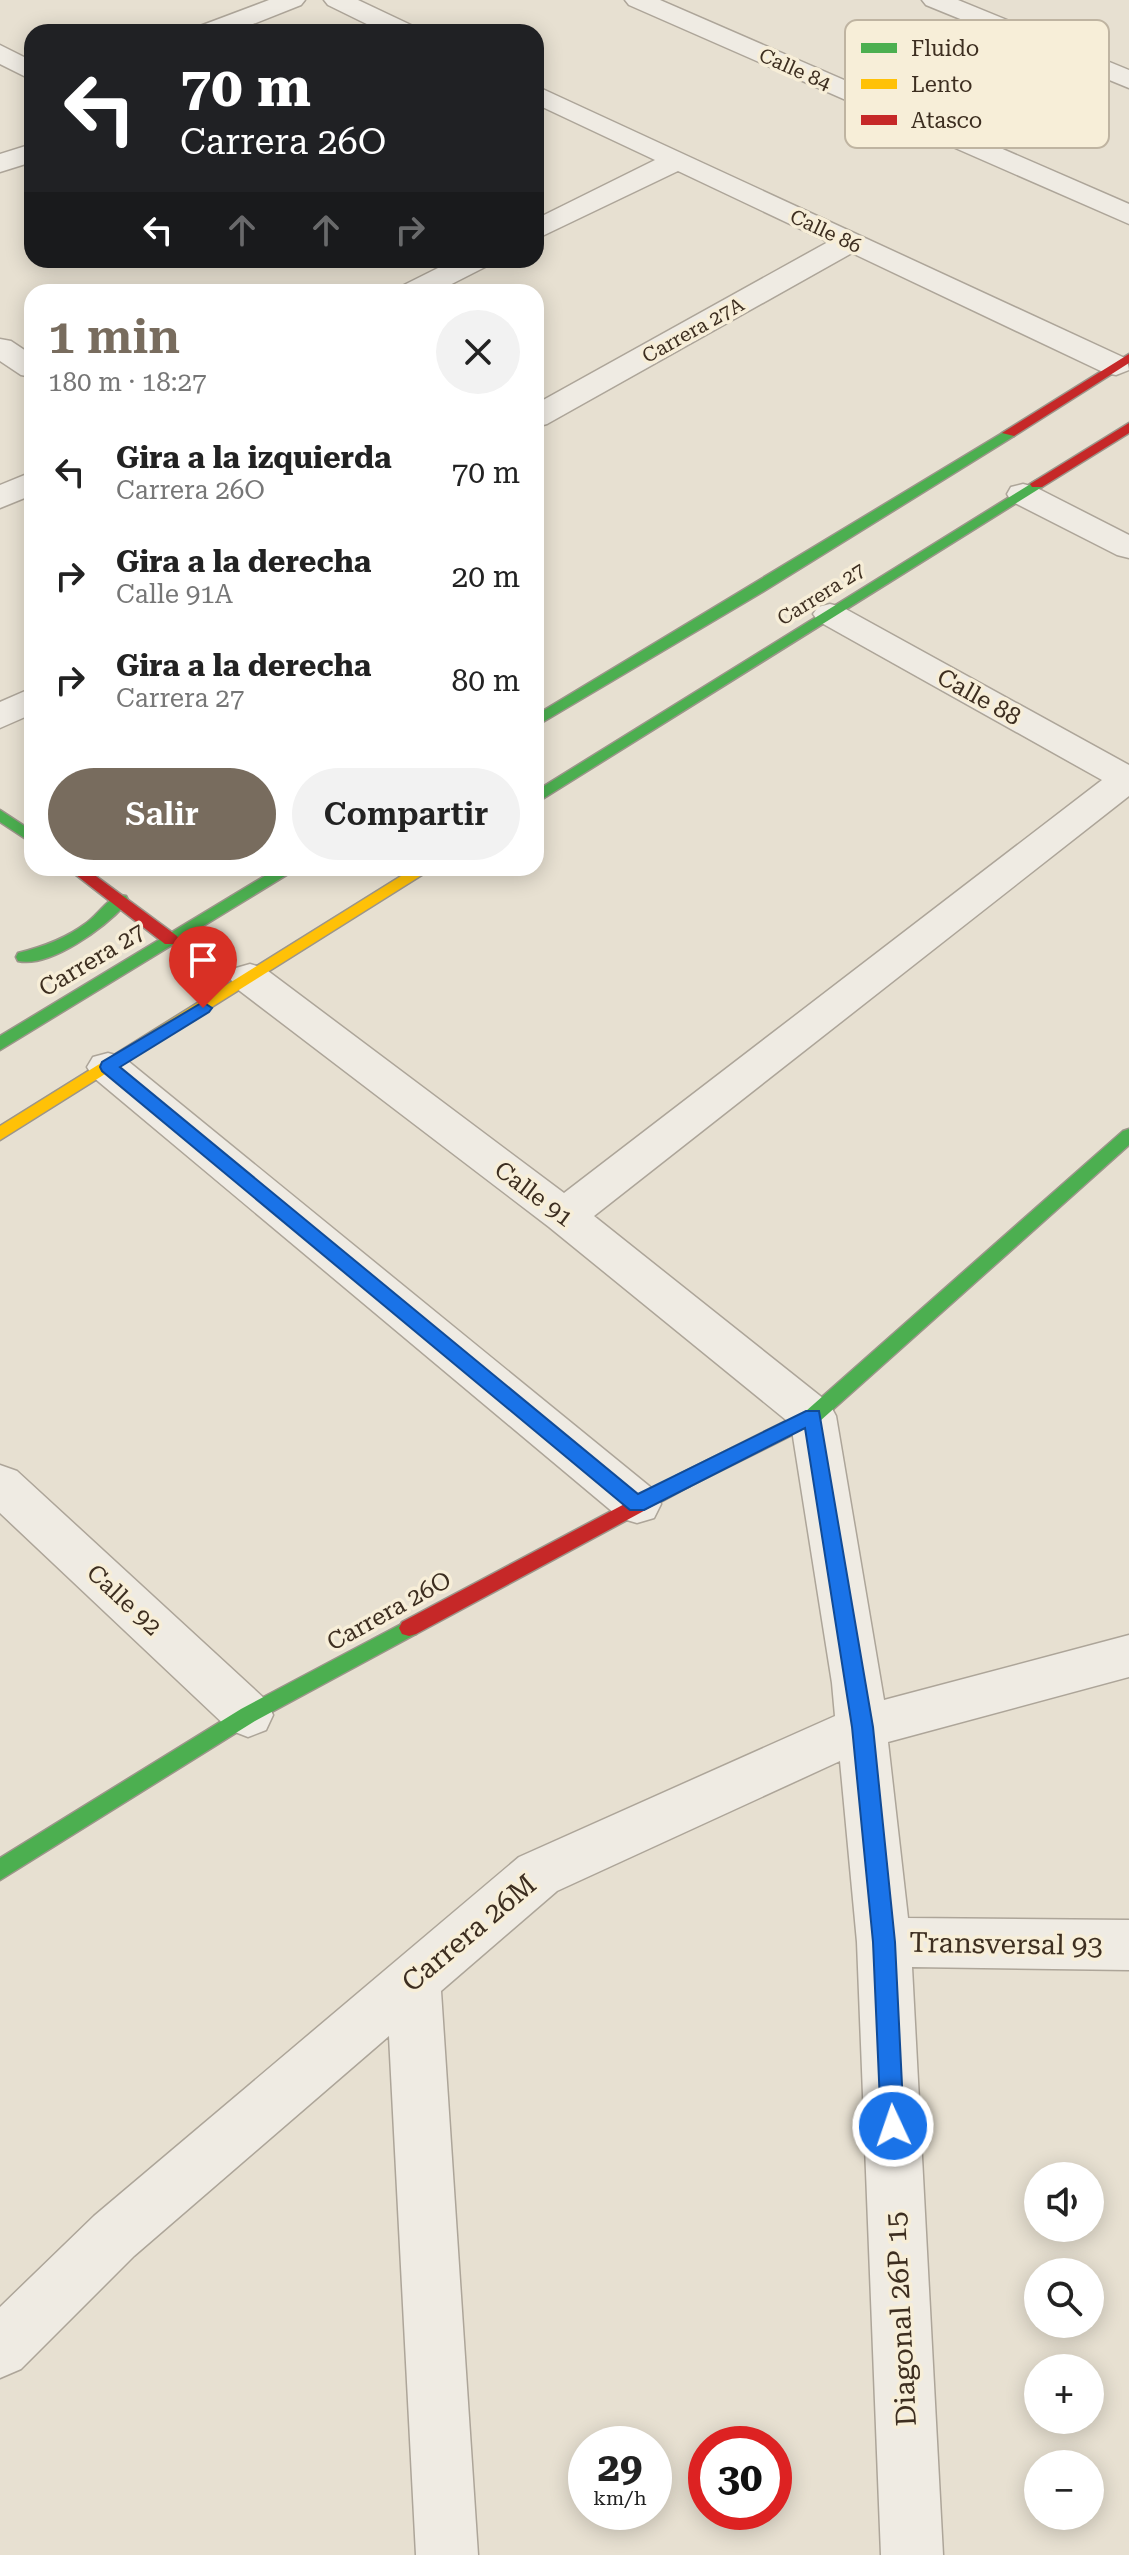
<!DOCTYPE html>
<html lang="es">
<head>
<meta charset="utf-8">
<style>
	body { margin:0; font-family:"Roboto Serif",serif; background:#f2f2f2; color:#222; height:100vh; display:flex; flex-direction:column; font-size:30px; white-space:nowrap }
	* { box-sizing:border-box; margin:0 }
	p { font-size:26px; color:#767676 }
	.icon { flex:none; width:44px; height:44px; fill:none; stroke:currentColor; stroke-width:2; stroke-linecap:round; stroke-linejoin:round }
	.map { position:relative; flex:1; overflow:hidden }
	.panel { position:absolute; left:24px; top:284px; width:520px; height:592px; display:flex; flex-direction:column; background:#fff; border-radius:24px; box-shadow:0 4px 20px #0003 }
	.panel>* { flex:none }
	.hud { position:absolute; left:24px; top:24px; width:520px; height:244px; border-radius:24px; box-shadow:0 4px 20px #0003; background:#202124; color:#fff; overflow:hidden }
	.fabs { position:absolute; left:1024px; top:2162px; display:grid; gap:16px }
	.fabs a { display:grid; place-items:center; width:80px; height:80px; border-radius:50%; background:#fff; box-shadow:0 4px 20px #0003; font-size:40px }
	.speed { position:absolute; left:568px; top:2426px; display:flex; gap:16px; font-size:40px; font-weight:700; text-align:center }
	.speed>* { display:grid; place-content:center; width:104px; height:104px; border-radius:50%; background:#fff; box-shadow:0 4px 20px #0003; line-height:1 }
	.speed small { font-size:20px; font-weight:400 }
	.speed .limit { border:12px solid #d22; background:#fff; color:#111 }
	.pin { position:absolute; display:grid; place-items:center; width:68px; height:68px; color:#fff; margin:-82px -34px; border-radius:50% 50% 50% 0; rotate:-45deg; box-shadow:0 0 8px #0007 }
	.pin .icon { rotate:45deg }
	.me { position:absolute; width:88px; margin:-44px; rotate:357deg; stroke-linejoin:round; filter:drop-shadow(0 0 6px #0008) }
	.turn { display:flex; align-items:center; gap:28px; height:168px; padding:0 24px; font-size:36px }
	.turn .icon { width:104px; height:104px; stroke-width:2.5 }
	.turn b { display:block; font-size:56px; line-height:68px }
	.lanes { display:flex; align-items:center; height:76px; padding:0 24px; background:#0003; justify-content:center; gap:40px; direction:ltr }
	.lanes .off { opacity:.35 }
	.round { display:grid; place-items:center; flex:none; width:84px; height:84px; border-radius:42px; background:#f2f2f2 }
	.headline { display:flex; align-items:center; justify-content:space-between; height:136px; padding:0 24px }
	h1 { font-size:48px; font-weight:600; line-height:60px; color:#786c5e }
	.action { display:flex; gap:16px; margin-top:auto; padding:16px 24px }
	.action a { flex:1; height:92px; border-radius:48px; background:#786c5e; color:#fff; font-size:32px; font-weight:600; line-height:92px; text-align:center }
	.action a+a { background:#f2f2f2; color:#222 }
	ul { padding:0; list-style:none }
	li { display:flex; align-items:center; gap:24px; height:104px; padding:0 24px }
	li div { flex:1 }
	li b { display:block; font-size:30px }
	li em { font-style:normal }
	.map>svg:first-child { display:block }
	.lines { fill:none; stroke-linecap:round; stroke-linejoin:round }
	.street-casing { stroke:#ada599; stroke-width:3 }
	.fast-casing { stroke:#9c958a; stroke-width:3 }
	.slow-casing { stroke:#9c958a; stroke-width:3 }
	.jam-casing { stroke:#9c958a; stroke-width:3 }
	.street { fill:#efebe3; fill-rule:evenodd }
	.fast { fill:#4caf50; fill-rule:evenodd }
	.slow { fill:#ffc107; fill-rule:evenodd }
	.jam { fill:#c62828; fill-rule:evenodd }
	.route { fill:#1a73e8; stroke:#114b97; stroke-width:2 }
	.labels { text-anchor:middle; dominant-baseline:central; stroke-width:7; stroke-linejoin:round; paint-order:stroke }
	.far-street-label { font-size:20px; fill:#3d2e20; stroke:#f7eed8 }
	.street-label { font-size:24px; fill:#3d2e20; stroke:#f7eed8 }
	.near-street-label { font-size:28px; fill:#3d2e20; stroke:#f7eed8 }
	.key { fill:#f7eed8; stroke:#bfb4a1; stroke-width:2 }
	.key-label { font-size:22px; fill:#3d2e20 }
</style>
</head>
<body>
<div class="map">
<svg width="1129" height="2555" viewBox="0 0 1129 2555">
	<rect width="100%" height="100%" fill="#e7e0d1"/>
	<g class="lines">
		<g class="street-casing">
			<path id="street" d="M269,0H305L301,5L233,32H196L200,26Z
				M324,0H358L413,26L417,32H383L328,5Z
				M625,0H660L1129,204V224L629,5Z
				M922,0H958L1129,70V88L926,5Z
				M0,45L32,61V80L0,64Z
				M536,86L1127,359L1129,370L1116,375L1105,373L852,253L547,424L536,427V404L828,242L678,171L536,239V219L655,160L536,104Z
				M32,144V162L0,172V154Z
				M454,260H492L487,266L436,292H398L402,286Z
				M0,339L11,341L32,355V377L21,375L0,361Z
				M32,472V495L0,508V485Z
				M1023,484L1035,487L1129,535V558L1117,555L1011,501L1007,494L1011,487Z
				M830,604L842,607L1129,765V796L594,1216L829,1403L836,1416L884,1700L1129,1635V1677L888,1742L908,1918L1129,1920V1970L912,1967L943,2555H881L857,1942L840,1761L557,1891L441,1991L478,2555H416L389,2036L134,2256L21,2369L0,2378V2307L94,2216L519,1857L835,1716L832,1683L791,1424L549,1227L236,988L230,978L236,968L250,964L264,968L564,1193L1102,780L818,621L813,614L818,607Z
				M32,688V714L0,728V702Z
				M108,1053L123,1057L654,1490L661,1504L654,1518L637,1523L620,1518L93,1077L87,1067L93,1057Z
				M0,1465L17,1471L266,1700L273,1715L266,1730L248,1737L230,1730L0,1513Z"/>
		</g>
		<g class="fast-casing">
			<path id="fast" d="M1009,429L1016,433L1014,436L759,594L536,726V715Z
				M1037,480L1044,484L1042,487L536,803V791Z
				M0,810L32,831V843L0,822Z
				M278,868H298L0,1050V1036Z
				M120,895L126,896L128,900L126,904C105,927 51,968 18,961L16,957L18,953C42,947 65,939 85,924C97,916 107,899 120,895Z
				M1129,1129V1145L820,1421L690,1486L683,1489L676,1486L673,1481L676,1476L806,1411L1123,1131Z
				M409,1620L416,1622L419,1628L416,1634L255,1721L0,1880V1858L241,1709Z"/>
		</g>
		<g class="slow-casing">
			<path id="slow" d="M414,868H433L0,1140V1126Z"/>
		</g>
		<g class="jam-casing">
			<path id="jam" d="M1129,354V363L1014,436L1002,433Z
				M1129,423V433L1042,487H1032L1030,484Z
				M67,868H85L177,936L179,940L177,944H165Z
				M683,1473L690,1476L693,1481L690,1486L416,1634L409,1636L402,1634L399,1628L402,1622Z"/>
		</g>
		<use href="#street" class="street"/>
		<use href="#fast" class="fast"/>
		<use href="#slow" class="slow"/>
		<use href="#jam" class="jam"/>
	</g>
	<path class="route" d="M203,1002L212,1008L209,1012L120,1067L638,1494L806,1411H819L873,1727L895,1942L904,2126L901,2134L893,2137L884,2134L881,2126L873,1942L852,1727L805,1428L644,1510H630L102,1071L100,1067L102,1062Z"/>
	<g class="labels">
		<g class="far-street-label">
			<text transform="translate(795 69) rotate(24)">Calle 84</text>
			<text transform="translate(826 231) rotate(25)">Calle 86</text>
			<text transform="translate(693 330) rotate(-29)">Carrera 27A</text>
			<text transform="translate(821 594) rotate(-32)">Carrera 27</text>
		</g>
		<g class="street-label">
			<text transform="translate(979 697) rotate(29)">Calle 88</text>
			<text transform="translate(92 960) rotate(-31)">Carrera 27</text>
			<text transform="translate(534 1194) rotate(37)">Calle 91</text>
			<text transform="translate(124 1600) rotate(43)">Calle 92</text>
			<text transform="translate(389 1611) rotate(-29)">Carrera 26O</text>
		</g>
		<g class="near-street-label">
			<text transform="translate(469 1933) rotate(-40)">Carrera 26M</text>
			<text transform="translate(1006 1944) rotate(1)">Transversal 93</text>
			<text transform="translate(901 2319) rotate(-93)">Diagonal 26P 15</text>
		</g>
	</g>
	<rect x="845" y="20" width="264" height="128" rx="12" class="key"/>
	<rect x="861" y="43" width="36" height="10" fill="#4caf50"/>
	<rect x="861" y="79" width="36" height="10" fill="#ffc107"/>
	<rect x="861" y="115" width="36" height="10" fill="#c62828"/>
	<g class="key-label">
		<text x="911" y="56">Fluido</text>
		<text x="911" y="92">Lento</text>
		<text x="911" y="128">Atasco</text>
	</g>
</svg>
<div class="fabs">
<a><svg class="icon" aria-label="sound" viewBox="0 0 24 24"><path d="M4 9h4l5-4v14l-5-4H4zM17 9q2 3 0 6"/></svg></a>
<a><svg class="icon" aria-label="search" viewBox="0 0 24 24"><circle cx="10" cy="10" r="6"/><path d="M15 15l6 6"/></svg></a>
<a>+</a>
<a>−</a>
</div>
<div class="speed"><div>29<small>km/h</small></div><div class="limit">30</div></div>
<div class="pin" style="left:203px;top:1008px;background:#d93025"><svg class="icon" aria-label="arrive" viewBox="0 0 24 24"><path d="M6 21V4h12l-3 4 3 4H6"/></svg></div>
<svg class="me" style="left:893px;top:2126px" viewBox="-20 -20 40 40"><circle r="17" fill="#1a73e8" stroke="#fff" stroke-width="3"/><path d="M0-11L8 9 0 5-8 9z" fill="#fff"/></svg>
<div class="hud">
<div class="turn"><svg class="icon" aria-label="left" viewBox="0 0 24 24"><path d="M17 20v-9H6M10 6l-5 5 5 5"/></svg><div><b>70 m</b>Carrera 26O</div></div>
<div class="lanes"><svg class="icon" aria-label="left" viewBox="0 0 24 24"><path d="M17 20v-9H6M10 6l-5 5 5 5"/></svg><svg class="icon off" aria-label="ahead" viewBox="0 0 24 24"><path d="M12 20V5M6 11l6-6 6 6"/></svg><svg class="icon off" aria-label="ahead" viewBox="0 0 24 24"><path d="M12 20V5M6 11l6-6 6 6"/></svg><svg class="icon off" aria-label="right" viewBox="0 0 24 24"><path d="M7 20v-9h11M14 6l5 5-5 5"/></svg></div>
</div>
<section class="panel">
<div class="headline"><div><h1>1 min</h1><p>180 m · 18:27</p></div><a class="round"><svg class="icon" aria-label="close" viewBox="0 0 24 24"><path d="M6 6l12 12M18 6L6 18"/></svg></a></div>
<ul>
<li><svg class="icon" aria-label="left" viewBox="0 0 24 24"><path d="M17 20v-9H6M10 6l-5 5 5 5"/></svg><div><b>Gira a la izquierda</b><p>Carrera 26O</p></div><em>70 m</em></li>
<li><svg class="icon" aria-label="right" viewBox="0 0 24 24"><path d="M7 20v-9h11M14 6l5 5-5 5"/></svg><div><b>Gira a la derecha</b><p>Calle 91A</p></div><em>20 m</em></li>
<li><svg class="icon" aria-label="right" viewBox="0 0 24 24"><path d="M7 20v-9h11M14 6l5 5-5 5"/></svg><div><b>Gira a la derecha</b><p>Carrera 27</p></div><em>80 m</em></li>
</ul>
<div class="action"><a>Salir</a><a>Compartir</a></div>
</section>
</div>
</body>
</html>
